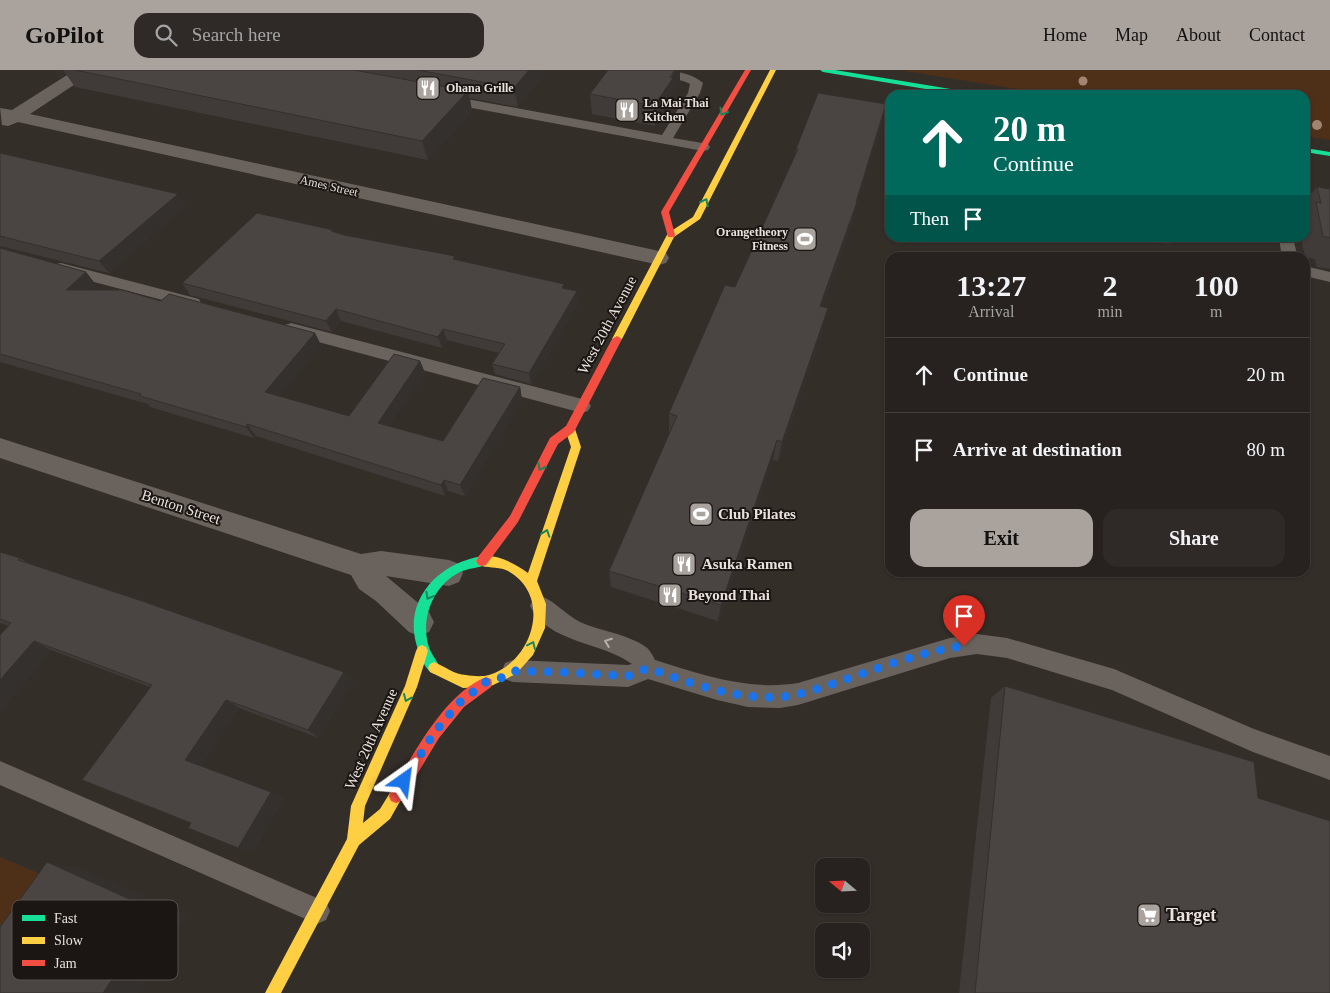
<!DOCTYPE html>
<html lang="en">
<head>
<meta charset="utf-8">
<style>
	body { margin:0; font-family:"Times New Roman",serif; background:#2f2a28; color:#f1f3f6; height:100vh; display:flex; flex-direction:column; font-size:19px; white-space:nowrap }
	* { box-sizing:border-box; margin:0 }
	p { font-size:16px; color:#a4a4a4 }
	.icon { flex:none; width:28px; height:28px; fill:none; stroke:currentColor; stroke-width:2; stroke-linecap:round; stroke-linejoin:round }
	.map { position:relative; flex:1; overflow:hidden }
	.side { position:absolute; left:885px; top:182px; width:425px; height:325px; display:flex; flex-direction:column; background:#27221f; border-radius:15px; box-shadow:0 1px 4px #0004,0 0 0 1px #433f3d }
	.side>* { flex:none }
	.hud { position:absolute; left:885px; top:20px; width:425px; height:152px; border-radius:15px; box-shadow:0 1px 4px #0004,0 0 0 1px #433f3d; background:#00695c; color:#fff; overflow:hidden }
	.needle { width:32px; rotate:289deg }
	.tools { position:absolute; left:815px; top:788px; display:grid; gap:10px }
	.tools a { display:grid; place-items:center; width:55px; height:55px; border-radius:10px; background:#27221f; box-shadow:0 1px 4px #0004,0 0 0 1px #433f3d; font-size:25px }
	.pin { position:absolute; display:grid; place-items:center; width:42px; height:42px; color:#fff; margin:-51px -21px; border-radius:50% 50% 50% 0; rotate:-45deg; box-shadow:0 0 5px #0007 }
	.pin .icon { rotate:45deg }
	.me { position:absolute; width:55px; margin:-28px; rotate:31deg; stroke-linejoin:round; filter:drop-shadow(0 0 4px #0008) }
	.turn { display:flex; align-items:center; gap:18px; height:105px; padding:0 25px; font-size:22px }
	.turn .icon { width:65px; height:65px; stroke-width:2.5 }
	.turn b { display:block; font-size:35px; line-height:42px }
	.then { display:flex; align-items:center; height:48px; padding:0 25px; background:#0003; gap:10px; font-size:19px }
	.eta { display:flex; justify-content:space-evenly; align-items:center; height:85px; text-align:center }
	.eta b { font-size:30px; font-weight:600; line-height:35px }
	.primary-button { display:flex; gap:10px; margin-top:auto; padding:10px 25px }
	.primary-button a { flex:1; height:58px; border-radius:15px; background:#a9a29d; color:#111; font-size:20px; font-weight:600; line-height:58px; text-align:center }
	.primary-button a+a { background:#2f2a28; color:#f1f3f6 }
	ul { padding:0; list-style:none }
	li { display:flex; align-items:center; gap:15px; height:75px; padding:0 25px; border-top:1px solid #433f3d }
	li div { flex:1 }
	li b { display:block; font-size:19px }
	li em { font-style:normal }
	header { display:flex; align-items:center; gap:30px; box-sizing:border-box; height:70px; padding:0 25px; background:#a9a29d; color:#111 }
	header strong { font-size:24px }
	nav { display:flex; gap:28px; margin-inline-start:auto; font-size:18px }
	.search { width:350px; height:45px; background:#2f2a28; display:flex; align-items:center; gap:12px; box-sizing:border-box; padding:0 18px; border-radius:15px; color:#a4a4a4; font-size:19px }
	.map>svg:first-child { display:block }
	.green { fill:#4e3019 }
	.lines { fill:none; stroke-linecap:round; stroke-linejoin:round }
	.lane { fill:#6a635d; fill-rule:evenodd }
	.street { fill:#6a635d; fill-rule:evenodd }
	.fast { fill:#16e098; fill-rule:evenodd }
	.slow { fill:#ffcf43; fill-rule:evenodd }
	.jam { fill:#f24e42; fill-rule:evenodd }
	.tree { fill:#a18571 }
	.wall { fill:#403b39 }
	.shaded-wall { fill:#34302e }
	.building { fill:#4a4542; stroke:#34302e }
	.oneway { stroke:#18855c }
	.oneway2 { stroke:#b6afa9 }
	.route { stroke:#1a73e8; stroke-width:9; stroke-dasharray:0 16.2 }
	.labels { text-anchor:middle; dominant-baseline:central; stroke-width:4; stroke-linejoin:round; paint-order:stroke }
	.far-poi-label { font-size:12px; font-weight:bold; fill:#e8e1dc; stroke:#1b1613; text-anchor:start }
	.far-street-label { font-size:12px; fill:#e8e1dc; stroke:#1b1613 }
	.street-label { font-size:15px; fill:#e8e1dc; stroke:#1b1613 }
	.poi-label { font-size:15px; font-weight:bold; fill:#e8e1dc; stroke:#1b1613; text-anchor:start }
	.near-poi-label { font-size:18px; font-weight:bold; fill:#e8e1dc; stroke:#1b1613; text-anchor:start }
	.key { fill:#1b1613; stroke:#58534f; stroke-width:1 }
	.key-label { font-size:14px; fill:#e8e1dc }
</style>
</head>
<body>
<header>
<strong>GoPilot</strong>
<div class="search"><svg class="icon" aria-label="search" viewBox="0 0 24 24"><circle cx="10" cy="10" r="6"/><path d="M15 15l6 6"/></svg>Search here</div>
<nav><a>Home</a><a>Map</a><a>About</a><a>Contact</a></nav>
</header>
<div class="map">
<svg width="1330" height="923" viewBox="0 0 1330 923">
	<rect width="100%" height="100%" fill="#342e29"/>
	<path class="green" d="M900,0H1330V70L1305,66V25H1053Z
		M0,787L50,808L0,878Z"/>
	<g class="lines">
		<path class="lane" d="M644,0C663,0 689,0 703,13L700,23L673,68L708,74L710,77L708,80L703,81L445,33L439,29L445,25L662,65L688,23L690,14C678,7 652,8 644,0Z
			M1316,122L1330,123V131L1316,130L1305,133V125Z
			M1150,168H1185L1183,171C1174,174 1161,174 1152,171Z
			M1279,168H1293L1298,188H1282Z
			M61,193L199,229L201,233L199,237L193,238L56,202L53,198L56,194Z
			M1305,196L1330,202V212L1305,206Z
			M291,253L582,329L588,331L591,336L588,341L582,343L285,263L283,259L285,255Z
			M541,526C556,532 566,545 580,552C600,561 628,564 646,577C650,580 653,586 655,590C702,605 749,621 798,613L950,568L977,564L1007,568L1114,599L1254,659L1330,686V710L1253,682L1112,620L1007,588L977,584L950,588L798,635L780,638L748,637L717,630L648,609L628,617L513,612L505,609L502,601L505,593L513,590L628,595L632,594C603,572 547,573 530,536L533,529Z
			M0,691L326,832L330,841L326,850L317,854L0,715Z"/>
		<path class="street" d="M75,0H94L92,3L30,44L659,181L666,183L669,188L666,193L659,195L18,52L8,56L2,55L0,38L12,40Z
			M0,368L361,484L381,481L449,490L459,494L463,503L459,512L449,516L386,506L429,542L434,552L429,562L419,566L409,562L376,531L359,519L351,505L0,388Z"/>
		<path class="fast" d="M820,0H835L975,23L978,25H962L823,2Z
			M1305,78L1330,82V86L1305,82Z
			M482,486L486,487L488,491L486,495C478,498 469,498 460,502C434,515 421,546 428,574C430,583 437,590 440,598L438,602L434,604C426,601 422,590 419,582C400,534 435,494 482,486Z"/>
		<path class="slow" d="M770,0H776L700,149L674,167L622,269L620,271H614L612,269L668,163L693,147Z
			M570,355L575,359L581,377L537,511L546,534L545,558L533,585L516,604L489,617L463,618L430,602L428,598L430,594L434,592C444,596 455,605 466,605C472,606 482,607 489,605C533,592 553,526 508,501C501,497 490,498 482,496L478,495L476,491L478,487C494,482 516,494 528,503L571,377L565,359Z
			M422,575L426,577L428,581L417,617L365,736L363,753L380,739L391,721L396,719L401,721L403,726L390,749L359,775L281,923H265L347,769L351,736L405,616L416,581L418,577Z"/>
		<path class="jam" d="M745,0H751L669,142L675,165L674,167H668L661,142Z
			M617,266L622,269L574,362L558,374L518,452L486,495L482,496L478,495L476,491L478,487L510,446L550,368L566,356L612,269Z
			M486,607L491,609L492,613L491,617L464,637L439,668L401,731L396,733L391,731L389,726L391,721C414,684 444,624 486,607Z"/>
	</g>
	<g class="tree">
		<circle cx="1083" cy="11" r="4.5"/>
		<circle cx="1317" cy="55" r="5"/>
	</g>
	<path class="wall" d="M54,0H542L543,6L518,37L470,28L472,41L428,90L75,17L66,4L59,8Z
		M680,12L673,23V28L655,56L592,44L590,24Z
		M886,34L881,56L857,132L852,154L822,237L823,259L778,391L773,390L718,551L611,517L609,501L670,363H669V343L735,217L794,89L796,79Z
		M0,83L186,136L109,203L0,176Z
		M1317,117L1330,119V199L1317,197L1315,189L1305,187L1301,168H1305V131Z
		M333,162L456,190L564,218L579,232L531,314L495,304L492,294L499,283L447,270L442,278L341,251L332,262L190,225L182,213Z
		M0,178L86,202L96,215L90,220L161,231L315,263L321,275L279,326L349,346L420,291L425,303L389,356L443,371L520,317L522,329L465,426L448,421L445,426L256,366L254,368L150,337L148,334L0,292Z
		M0,482L20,488L28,493L353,610L319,668L239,638L200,696L284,728L252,782L191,753L150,617L51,580L0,642V565L9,556L0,553Z
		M1005,616L1258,728L1330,923H959L991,628Z"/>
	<path class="shaded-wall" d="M54,0H63L66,4L59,8Z
		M529,0H542L543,6L518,37L514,18Z
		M675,0H680V12L673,23V28L655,56L654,36Z
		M468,21L472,41L428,90L422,71Z
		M886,34L881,56L855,138L857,132L852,154L815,257L820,236L856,132Z
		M178,124L186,136L109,203L99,191Z
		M86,202L96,215L76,232L66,220Z
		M577,221L579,232L531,314L529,303Z
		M828,238L823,259L778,391L782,372Z
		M336,239L341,251L332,262L326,251Z
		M443,259L447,270L442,278L438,267Z
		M315,263L321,275L273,334L265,322Z
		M420,291L425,303L384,364L378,353Z
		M520,317L522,329L465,426L460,415Z
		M247,354L256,366L254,368L246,357Z
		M777,370L773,390L718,551L721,535Z
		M444,410L448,421L445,426L441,415Z
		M34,571L51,580L0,642V610Z
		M344,602L353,610L319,668L308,660Z
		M226,630L239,638L199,697L185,690Z
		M271,722L284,728L252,782L238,778Z
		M47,792L83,799L186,845L138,923H103Z"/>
	<path class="building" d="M75,0H354L468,21L422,71Z
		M418,0H529L514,18Z
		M608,0H675L670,7L673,8L654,36L590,24Z
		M818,23L886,34L856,132H857L820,236L828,238L782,372L777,370L721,535L609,501L677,346L669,343L725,215L735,217L798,79H796Z
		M0,83L178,124L99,191L0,166Z
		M1317,117L1330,119V168L1323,166L1316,132L1321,133Z
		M257,143L333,160L331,161L344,165L455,186L453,189L564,214L562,218L577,221L529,303L492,294L505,274L443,259L438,267L336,239L326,251L182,213Z
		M0,178L86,202L66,220H122L161,231L169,224L315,263L265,322L349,346L394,284L420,291L378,353L443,371L483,308L520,317L460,415L444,410L441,415L247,354L246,357L140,326L141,324L0,284Z
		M0,482L20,488L18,490L142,531L344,602L308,660L226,630L185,690L271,722L238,778L188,758L191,753L82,710L152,615L34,571L0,610V565L11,553L0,549Z
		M1005,616L1254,692L1258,728L1330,751V923H975Z
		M47,792L156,841L103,923H0V857Z"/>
	<defs><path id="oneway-chevron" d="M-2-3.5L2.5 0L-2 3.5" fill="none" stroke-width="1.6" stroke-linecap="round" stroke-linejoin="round" transform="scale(1.25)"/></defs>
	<g class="oneway">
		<use href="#oneway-chevron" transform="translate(723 42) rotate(120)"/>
		<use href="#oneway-chevron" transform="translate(705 132) rotate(-63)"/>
		<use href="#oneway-chevron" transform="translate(541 397) rotate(117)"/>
		<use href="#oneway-chevron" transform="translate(546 463) rotate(-71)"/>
		<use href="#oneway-chevron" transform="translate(429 526) rotate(119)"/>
		<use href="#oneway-chevron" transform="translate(532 575) rotate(-65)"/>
		<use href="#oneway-chevron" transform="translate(407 628) rotate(114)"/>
	</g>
	<use class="oneway2" href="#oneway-chevron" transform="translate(608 572) rotate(-159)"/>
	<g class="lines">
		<path class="route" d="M404,711L434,663L459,633L486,612L499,609L513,601L558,602L628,606L648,598C689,613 736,630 781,627C803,625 826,616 847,609C885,596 924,581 964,576"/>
	</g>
	<defs>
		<g id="restaurant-square" transform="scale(1.25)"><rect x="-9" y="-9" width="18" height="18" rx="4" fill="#a9a29d" stroke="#1b1613"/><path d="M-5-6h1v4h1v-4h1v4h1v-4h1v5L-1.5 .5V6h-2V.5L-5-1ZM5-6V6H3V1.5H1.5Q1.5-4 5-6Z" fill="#fff"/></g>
		<g id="stadium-square" transform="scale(1.25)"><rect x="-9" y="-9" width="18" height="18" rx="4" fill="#a9a29d" stroke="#1b1613"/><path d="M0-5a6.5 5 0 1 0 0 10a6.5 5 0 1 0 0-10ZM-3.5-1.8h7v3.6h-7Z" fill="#fff"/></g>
		<g id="supermarket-square" transform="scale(1.25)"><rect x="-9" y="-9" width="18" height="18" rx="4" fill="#a9a29d" stroke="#1b1613"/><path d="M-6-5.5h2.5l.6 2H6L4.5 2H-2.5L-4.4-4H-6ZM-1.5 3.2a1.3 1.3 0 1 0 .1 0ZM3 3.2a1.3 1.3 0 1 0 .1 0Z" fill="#fff"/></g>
	</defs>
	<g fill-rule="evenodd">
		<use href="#restaurant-square" x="428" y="18"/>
		<use href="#restaurant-square" x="627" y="40"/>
		<use href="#stadium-square" x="805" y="169"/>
		<use href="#stadium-square" x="701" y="444"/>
		<use href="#restaurant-square" x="684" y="494"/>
		<use href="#restaurant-square" x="670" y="525"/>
		<use href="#supermarket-square" x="1149" y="845"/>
	</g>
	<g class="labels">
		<g class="far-poi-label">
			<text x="446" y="18">Ohana Grille</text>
			<text x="644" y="33">La Mai Thai<tspan x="644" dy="14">Kitchen</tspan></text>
			<text x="788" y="162" text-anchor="end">Orangetheory<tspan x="788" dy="14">Fitness</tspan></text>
		</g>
		<g class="far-street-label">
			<text transform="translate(329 116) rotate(13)">Ames Street</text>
		</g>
		<g class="street-label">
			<text transform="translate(607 255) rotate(-62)">West 20th Avenue</text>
			<text transform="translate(181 437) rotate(18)">Benton Street</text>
			<text transform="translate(371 669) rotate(-66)">West 20th Avenue</text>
		</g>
		<g class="poi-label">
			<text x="718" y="444">Club Pilates</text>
			<text x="702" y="494">Asuka Ramen</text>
			<text x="688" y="525">Beyond Thai</text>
		</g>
		<g class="near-poi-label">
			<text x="1166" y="845">Target</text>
		</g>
	</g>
	<rect x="12" y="830" width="166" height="80" rx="8" class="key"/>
	<rect x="22" y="845" width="23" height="6" fill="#16e098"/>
	<rect x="22" y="867" width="23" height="7" fill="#ffcf43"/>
	<rect x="22" y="890" width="23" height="6" fill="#f24e42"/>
	<g class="key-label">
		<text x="54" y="853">Fast</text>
		<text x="54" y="875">Slow</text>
		<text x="54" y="898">Jam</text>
	</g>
</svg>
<div class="tools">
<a><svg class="needle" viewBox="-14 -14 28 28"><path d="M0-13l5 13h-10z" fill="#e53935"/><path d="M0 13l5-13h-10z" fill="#a4a4a4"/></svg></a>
<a><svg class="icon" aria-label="sound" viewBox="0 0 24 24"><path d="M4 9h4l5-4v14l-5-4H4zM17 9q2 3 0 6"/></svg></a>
</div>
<div class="pin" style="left:964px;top:576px;background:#d93025"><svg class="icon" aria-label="arrive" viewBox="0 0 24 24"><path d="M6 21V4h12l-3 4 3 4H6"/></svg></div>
<svg class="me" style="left:404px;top:711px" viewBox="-20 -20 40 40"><path d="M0-17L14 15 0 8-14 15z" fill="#1a73e8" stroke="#fff" stroke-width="4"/></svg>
<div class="hud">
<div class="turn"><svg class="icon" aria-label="ahead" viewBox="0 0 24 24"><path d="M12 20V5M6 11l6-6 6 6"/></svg><div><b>20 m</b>Continue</div></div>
<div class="then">Then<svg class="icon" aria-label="arrive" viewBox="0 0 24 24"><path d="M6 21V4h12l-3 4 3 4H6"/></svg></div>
</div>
<section class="side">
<div class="eta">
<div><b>13:27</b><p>Arrival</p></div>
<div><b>2</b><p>min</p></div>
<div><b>100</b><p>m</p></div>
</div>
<ul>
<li><svg class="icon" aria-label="ahead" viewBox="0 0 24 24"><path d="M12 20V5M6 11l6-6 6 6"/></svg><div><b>Continue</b></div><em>20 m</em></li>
<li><svg class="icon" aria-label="arrive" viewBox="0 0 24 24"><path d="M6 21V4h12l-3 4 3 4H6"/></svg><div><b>Arrive at destination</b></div><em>80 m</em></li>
</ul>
<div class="primary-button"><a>Exit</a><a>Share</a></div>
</section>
</div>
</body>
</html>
